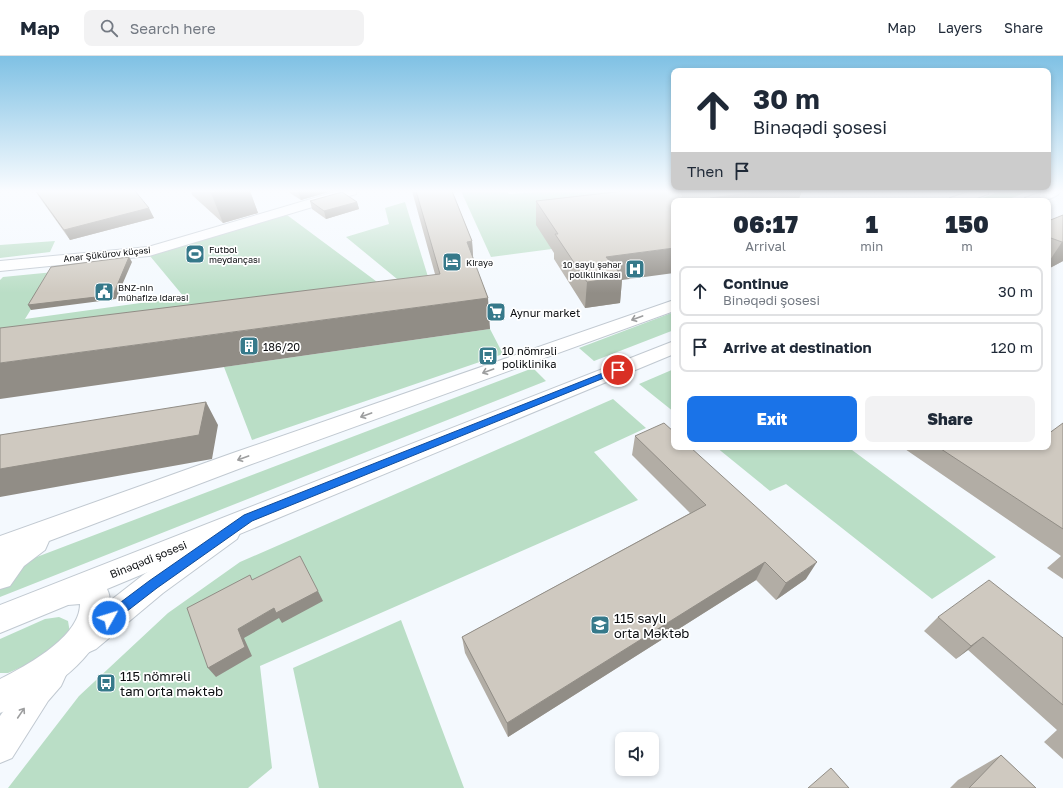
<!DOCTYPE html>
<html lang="en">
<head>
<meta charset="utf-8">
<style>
	body { margin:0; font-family:"Golos Text",sans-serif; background:#f2f2f3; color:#1f2937; height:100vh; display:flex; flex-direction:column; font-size:15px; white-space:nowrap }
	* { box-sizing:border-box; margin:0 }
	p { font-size:13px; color:#747a83 }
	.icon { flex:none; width:22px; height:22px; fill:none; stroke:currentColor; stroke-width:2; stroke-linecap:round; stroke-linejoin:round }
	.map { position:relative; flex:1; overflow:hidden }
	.side { position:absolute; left:671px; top:142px; width:380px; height:252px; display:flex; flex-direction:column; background:#fff; border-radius:8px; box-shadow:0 2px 6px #0003 }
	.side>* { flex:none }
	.hud { position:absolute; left:671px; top:12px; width:380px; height:122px; border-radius:8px; box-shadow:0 2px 6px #0003; background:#fff; color:#1f2937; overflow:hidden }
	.fabs { position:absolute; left:615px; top:676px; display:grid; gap:8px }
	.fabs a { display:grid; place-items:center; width:44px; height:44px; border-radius:8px; background:#fff; box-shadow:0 2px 6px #0003; font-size:20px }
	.pin { position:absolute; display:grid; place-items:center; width:34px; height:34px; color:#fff; margin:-17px; border:2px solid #fff; border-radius:50%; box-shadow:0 1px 4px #0007 }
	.me { position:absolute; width:44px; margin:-22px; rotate:51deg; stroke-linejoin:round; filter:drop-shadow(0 0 3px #0008) }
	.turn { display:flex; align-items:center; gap:14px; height:84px; padding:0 16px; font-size:18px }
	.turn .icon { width:52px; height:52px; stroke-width:2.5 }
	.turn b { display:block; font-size:28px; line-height:34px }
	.then { display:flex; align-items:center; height:38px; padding:0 16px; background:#0003; gap:8px; font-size:15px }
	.eta { display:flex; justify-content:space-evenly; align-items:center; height:68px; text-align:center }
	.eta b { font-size:24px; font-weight:800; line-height:28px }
	.button { display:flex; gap:8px; margin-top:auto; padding:8px 16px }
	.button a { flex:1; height:46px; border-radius:8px; background:#1a73e8; color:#fff; font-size:16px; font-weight:800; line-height:46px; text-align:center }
	.button a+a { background:#f2f2f3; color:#1f2937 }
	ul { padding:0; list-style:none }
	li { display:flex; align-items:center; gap:12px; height:50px; margin:0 8px 6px; padding:0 8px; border:2px solid #e0e1e3; border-radius:8px }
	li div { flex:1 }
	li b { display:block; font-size:15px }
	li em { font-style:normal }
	header { display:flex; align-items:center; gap:24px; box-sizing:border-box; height:56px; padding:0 20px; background:#fff; border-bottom:1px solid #e0e1e3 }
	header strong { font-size:19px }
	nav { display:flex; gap:22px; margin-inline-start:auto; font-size:14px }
	.search { width:280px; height:36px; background:#f2f2f3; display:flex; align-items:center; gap:10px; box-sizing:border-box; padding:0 14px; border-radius:8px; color:#747a83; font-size:15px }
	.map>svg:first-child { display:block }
	.green { fill:#badec6 }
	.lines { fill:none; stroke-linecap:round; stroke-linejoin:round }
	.street-casing { stroke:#c1c9d1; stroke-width:2 }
	.secondary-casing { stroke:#c1c9d1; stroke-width:2 }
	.primary-casing { stroke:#c1c9d1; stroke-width:2 }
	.street { fill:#fff; fill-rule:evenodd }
	.secondary { fill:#fff; fill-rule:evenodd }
	.primary { fill:#fff; fill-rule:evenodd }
	.wall { fill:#b2ada5 }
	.shaded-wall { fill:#918d86 }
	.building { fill:#cfc9c0; stroke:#918d86 }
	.oneway { stroke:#9d9e9f }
	.route { fill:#1a73e8; stroke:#114b97 }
	.labels { text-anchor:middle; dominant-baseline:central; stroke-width:3.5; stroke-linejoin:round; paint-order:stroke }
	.far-poi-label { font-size:9px; fill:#0a0c0f; stroke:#fff; text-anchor:start }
	.far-street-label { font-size:9px; fill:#0a0c0f; stroke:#fff }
	.poi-label { font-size:11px; fill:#0a0c0f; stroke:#fff; text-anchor:start }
	.street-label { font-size:11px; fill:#0a0c0f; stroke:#fff }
	.near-poi-label { font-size:13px; fill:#0a0c0f; stroke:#fff; text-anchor:start }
</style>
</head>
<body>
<header>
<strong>Map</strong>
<div class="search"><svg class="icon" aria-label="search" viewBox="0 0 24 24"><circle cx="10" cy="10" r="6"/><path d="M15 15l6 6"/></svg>Search here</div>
<nav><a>Map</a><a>Layers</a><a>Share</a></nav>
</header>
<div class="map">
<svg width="1063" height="732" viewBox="0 0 1063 732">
	<rect width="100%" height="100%" fill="#f4f9fe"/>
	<path class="green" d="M461,135H507L509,138L554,135H794L674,145V177L491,201Z
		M1001,135H1029L1004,145H975Z
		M405,146L429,224L408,232L346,181L389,168L385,152Z
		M287,159L392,237L0,290V224L3,221L54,216L25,263L184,241L150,200Z
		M55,185L50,196L0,202V189Z
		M674,256V274L594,305L579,292Z
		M490,273L503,298L252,384L224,311Z
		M533,312L546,325L0,541V515Z
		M674,313V356L639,328Z
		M613,343L646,372L594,396L638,444L260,610L272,712L248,732H8L79,640L168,557L240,506Z
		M716,391H848L996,501L932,543L786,428L770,435Z
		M59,561L68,565L70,577L47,600L8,617H0V583L45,563Z
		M401,564L464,732H319L293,612Z"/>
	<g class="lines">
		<g class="street-casing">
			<path id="street" d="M338,135H357L356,138L149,200L0,215V205L148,191Z"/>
		</g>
		<g class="secondary-casing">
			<path id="secondary" d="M972,135H989L988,138L968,145H948L950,142Z
				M674,244V255L249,409L49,485L45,494L24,510L10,530L0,533V480L233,397Z
				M228,464L237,467L241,475L237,483L163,537L96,593L85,598L74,593L70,583L74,573L143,519L219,467Z
				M50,603L61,608L66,619L61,630L48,645L12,702L0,707V660L26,623L39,608Z"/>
		</g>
		<g class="primary-casing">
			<path id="primary" d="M1044,135H1061C1054,146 1035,145 1023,145L1025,142Z
				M674,285V298L107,533C112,543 110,555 106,566C90,611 42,640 0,657V623C26,610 80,581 80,548L68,549L0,577V549Z"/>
		</g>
		<use href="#street" class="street"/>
		<use href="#secondary" class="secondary"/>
		<use href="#primary" class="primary"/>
	</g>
	<path class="wall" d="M35,135H135L154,162L70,184Z
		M191,135H250L258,157L223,167L192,139Z
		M287,135H332L301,144Z
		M412,135H452L472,185L473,201L490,273L435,218Z
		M624,135H802L798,145H674L622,224L620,247L585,252L554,203V197L536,169V145Z
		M310,145L357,146L359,153L326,163L312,153Z
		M1063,159V205L1048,213V165Z
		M1063,367V523L1047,512L1061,500L902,391H1048Z
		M635,380L806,523L776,544L756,524L508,681L465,597L462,581L690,457L632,399Z
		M938,561L1063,582V703L1044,686L1057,674L968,594L956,603L924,575Z
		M1001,699L1036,732H950L958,724Z"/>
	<path class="shaded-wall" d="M221,135H250L258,157L223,167L211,137Z
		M298,135H332L301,144Z
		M767,135H802L798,145H710V142Z
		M357,146L359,153L326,163L324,155Z
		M149,152L154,162L70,184L64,174Z
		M472,185L474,214L467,186Z
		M1062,186H1063V205L1048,213V207Z
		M674,192V217L622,224L620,247L585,252L587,226L606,201Z
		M129,201L132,206L116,243L31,254L28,249Z
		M488,242L490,273L0,343V307Z
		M206,346L218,369L212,403L0,441V413Z
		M765,506L756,524L508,681L507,667Z
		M817,506L806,523L776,544L786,527Z
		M318,535L323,545L282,567L279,562L244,582L252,600L216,621L208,612L238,573L274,552Z
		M983,581L968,594L956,603L971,590Z"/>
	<path class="building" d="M36,135H135L149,152L64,174Z
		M208,135H221L211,137Z
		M416,135H452L472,185L467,186L488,242L0,307V272L440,218Z
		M624,135H767L710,142L714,145H674V192L606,201L623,221L587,226L555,178H558L536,145Z
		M342,136L357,146L324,155L310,145Z
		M1063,159V186H1062L1048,181V165Z
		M129,201L113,239L28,249L51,211Z
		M206,346L199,379L0,413V379Z
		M664,367L674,376V391H690L817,506L786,527L765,506L507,667L462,581L706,449L635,380Z
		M1063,367V473L938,391H1048V378Z
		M300,500L318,535L276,557L274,552L238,573L245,591L208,612L187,552L250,519L252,524Z
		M989,524L1063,582V649L983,581L971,590L938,561Z
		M1001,699L1036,732H969Z
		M831,712L849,732H808Z"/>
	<defs><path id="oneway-shaft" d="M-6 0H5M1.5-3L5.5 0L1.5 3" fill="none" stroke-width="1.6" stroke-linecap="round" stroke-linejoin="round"/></defs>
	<g class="oneway">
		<use href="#oneway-shaft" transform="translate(637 262) rotate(160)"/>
		<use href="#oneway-shaft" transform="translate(488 315) rotate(160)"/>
		<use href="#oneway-shaft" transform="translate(366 359) rotate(160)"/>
		<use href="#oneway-shaft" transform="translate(243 402) rotate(160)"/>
		<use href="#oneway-shaft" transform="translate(21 657) rotate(-56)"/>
	</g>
	<linearGradient id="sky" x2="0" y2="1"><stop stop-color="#7fc1e4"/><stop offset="0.57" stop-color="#fafcff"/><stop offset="1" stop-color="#fafcff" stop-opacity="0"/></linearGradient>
	<rect width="1063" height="237" fill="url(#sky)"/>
	<path class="route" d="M618,311L621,312V315L252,465L157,532L113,566L109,568L105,566L103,562L105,558L149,525L244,459Z"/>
	<defs>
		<g id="stadium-square" transform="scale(1)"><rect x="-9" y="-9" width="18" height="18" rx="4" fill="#36798a" stroke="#fff"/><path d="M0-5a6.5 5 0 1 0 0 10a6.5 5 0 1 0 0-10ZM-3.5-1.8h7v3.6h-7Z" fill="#fff"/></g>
		<g id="hotel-square" transform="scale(1)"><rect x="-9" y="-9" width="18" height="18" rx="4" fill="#36798a" stroke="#fff"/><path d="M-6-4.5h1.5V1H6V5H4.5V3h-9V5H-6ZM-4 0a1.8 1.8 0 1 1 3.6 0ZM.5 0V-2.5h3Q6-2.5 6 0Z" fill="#fff"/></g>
		<g id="hospital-square" transform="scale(1)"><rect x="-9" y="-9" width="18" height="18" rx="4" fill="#36798a" stroke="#fff"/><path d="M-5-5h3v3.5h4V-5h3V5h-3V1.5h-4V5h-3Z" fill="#fff"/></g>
		<g id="civic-square" transform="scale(1)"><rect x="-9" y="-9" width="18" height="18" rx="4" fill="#36798a" stroke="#fff"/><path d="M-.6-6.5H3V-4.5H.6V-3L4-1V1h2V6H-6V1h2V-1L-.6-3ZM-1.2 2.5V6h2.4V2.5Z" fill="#fff"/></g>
		<g id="supermarket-square" transform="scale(1)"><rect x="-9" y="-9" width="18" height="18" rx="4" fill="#36798a" stroke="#fff"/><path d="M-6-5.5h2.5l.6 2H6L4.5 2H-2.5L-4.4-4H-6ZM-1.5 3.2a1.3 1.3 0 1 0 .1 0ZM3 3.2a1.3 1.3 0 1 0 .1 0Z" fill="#fff"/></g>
		<g id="building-square" transform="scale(1)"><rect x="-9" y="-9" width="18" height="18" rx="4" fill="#36798a" stroke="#fff"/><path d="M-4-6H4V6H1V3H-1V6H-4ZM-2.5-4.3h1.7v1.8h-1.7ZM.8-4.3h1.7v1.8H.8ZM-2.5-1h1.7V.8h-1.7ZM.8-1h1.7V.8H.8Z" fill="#fff"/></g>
		<g id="bus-square" transform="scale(1)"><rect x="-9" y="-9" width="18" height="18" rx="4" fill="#36798a" stroke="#fff"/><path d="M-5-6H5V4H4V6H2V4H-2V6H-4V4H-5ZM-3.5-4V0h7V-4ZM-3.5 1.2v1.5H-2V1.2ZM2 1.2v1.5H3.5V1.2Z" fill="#fff"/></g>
		<g id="school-square" transform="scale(1)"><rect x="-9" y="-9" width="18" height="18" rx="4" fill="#36798a" stroke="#fff"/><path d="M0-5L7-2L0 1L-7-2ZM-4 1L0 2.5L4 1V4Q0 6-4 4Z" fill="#fff"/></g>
	</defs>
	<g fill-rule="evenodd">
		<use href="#stadium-square" x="195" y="198"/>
		<use href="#hotel-square" x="452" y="206"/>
		<use href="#hospital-square" x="635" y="213"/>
		<use href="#civic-square" x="104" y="236"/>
		<use href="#supermarket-square" x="496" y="256"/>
		<use href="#building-square" x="249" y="290"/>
		<use href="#bus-square" x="488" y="300"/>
		<use href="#school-square" x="600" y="569"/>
		<use href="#bus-square" x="106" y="627"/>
	</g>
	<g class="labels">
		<g class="far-poi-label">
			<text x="209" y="193">Futbol<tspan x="209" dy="10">meydançası</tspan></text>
			<text x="466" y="206">Kirayə</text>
			<text x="621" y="208" text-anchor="end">10 saylı şəhər<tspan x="621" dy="10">poliklinikası</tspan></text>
			<text x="118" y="231">BNZ-nin<tspan x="118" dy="10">mühafizə idarəsi</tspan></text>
		</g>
		<g class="far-street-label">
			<text transform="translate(107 198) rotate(-6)">Anar Şükürov küçəsi</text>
		</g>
		<g class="poi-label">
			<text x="510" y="256">Aynur market</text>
			<text x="263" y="290">186/20</text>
			<text x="502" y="294">10 nömrəli<tspan x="502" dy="13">poliklinika</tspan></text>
		</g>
		<g class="street-label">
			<text transform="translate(148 503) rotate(-22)">Binəqədi şosesi</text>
		</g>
		<g class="near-poi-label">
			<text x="614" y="562">115 saylı<tspan x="614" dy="15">orta Məktəb</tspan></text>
			<text x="120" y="620">115 nömrəli<tspan x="120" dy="15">tam orta məktəb</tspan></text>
		</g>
	</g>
</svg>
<div class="fabs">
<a><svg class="icon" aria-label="sound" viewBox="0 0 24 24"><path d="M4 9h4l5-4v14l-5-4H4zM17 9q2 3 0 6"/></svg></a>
</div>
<div class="pin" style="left:618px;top:314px;background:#d93025"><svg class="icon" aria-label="arrive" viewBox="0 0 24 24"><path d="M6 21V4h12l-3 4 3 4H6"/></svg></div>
<svg class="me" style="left:109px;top:562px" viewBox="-20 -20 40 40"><circle r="17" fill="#1a73e8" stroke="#fff" stroke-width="3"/><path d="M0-11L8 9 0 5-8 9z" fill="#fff"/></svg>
<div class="hud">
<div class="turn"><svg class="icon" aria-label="ahead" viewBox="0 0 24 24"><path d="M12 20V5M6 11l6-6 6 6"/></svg><div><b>30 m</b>Binəqədi şosesi</div></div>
<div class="then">Then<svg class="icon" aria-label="arrive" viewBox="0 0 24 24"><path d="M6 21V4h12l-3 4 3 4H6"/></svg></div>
</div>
<section class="side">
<div class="eta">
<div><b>06:17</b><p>Arrival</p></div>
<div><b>1</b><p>min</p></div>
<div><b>150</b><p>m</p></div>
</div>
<ul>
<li><svg class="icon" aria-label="ahead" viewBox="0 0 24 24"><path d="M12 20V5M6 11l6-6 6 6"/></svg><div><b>Continue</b><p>Binəqədi şosesi</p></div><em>30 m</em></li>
<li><svg class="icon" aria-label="arrive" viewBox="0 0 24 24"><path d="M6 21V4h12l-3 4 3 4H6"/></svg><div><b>Arrive at destination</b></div><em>120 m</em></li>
</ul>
<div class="button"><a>Exit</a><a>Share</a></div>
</section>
</div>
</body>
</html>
